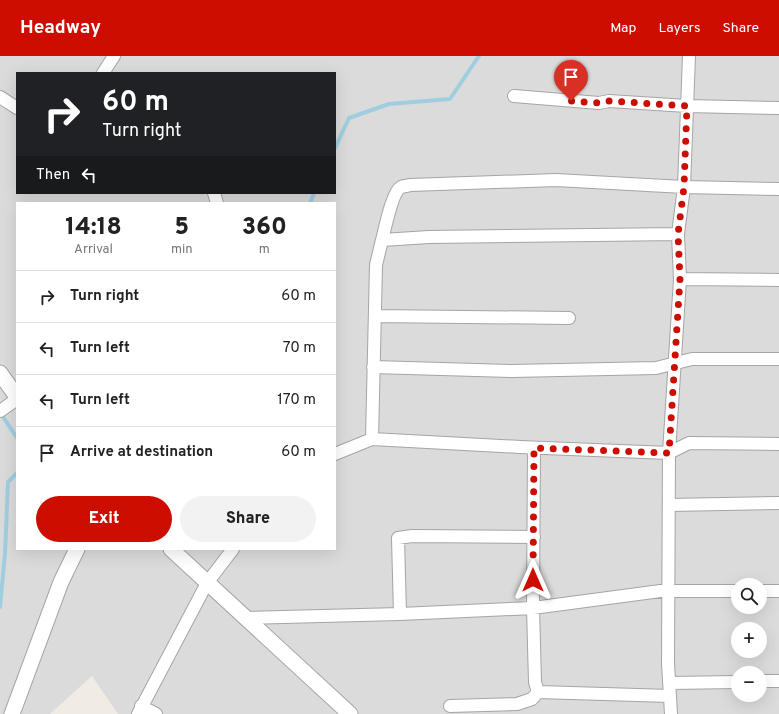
<!DOCTYPE html>
<html lang="en">
<head>
<meta charset="utf-8">
<style>
	body { margin:0; font-family:Overpass,sans-serif; background:#f2f2f2; color:#222; height:100vh; display:flex; flex-direction:column; font-size:15px; white-space:nowrap }
	* { box-sizing:border-box; margin:0 }
	p { font-size:13px; color:#767676 }
	.icon { flex:none; width:22px; height:22px; fill:none; stroke:currentColor; stroke-width:2; stroke-linecap:round; stroke-linejoin:round }
	.map { position:relative; flex:1; overflow:hidden }
	.sheet { position:absolute; left:16px; top:146px; width:320px; height:348px; display:flex; flex-direction:column; background:#fff; border-radius:0px; box-shadow:0 4px 16px #0002 }
	.sheet>* { flex:none }
	.banner { position:absolute; left:16px; top:16px; width:320px; height:122px; border-radius:0px; box-shadow:0 4px 16px #0002; background:#202124; color:#fff; overflow:hidden }
	.buttons { position:absolute; left:731px; top:522px; display:grid; gap:8px }
	.buttons a { display:grid; place-items:center; width:36px; height:36px; border-radius:50%; background:#fff; box-shadow:0 4px 16px #0002; font-size:20px }
	.pin { position:absolute; display:grid; place-items:center; width:34px; height:34px; color:#fff; margin:-41px -17px; border-radius:50% 50% 50% 0; rotate:-45deg; box-shadow:0 0 4px #0007 }
	.pin .icon { rotate:45deg }
	.me { position:absolute; width:44px; margin:-22px; rotate:0deg; stroke-linejoin:round; filter:drop-shadow(0 0 3px #0008) }
	.turn { display:flex; align-items:center; gap:14px; height:84px; padding:0 20px; font-size:18px }
	.turn .icon { width:52px; height:52px; stroke-width:2.5 }
	.turn b { display:block; font-size:28px; line-height:34px }
	.then { display:flex; align-items:center; height:38px; padding:0 20px; background:#0003; gap:8px; font-size:15px }
	.eta { display:flex; justify-content:space-evenly; align-items:center; height:68px; text-align:center }
	.eta b { font-size:24px; font-weight:800; line-height:28px }
	.button { display:flex; gap:8px; margin-top:auto; padding:8px 20px }
	.button a { flex:1; height:46px; border-radius:24px; background:#cc0d00; color:#fff; font-size:16px; font-weight:800; line-height:46px; text-align:center }
	.button a+a { background:#f2f2f2; color:#222 }
	ul { padding:0; list-style:none }
	li { display:flex; align-items:center; gap:12px; height:52px; padding:0 20px; border-top:1px solid #e0e0e0 }
	li div { flex:1 }
	li b { display:block; font-size:15px }
	li em { font-style:normal }
	header { display:flex; align-items:center; gap:24px; box-sizing:border-box; height:56px; padding:0 20px; background:#cc0d00; color:#fff }
	header strong { font-size:19px }
	nav { display:flex; gap:22px; margin-inline-start:auto; font-size:14px }
	.map>svg:first-child { display:block }
	.residential { fill:#dcdbdb; fill-rule:evenodd }
	.lines { fill:none; stroke-linecap:round; stroke-linejoin:round }
	.stream { stroke:#a0cee1; stroke-width:4 }
	.minor-casing { stroke:#a5a5a5; stroke-width:14 }
	.tertiary-casing { stroke:#a5a5a5; stroke-width:17 }
	.minor { stroke:#fff; stroke-width:12 }
	.tertiary { stroke:#fff; stroke-width:15 }
	.route { stroke:#cc0d00; stroke-width:7; stroke-dasharray:0 12.6 }
</style>
</head>
<body>
<header>
<strong>Headway</strong>
<nav><a>Map</a><a>Layers</a><a>Share</a></nav>
</header>
<div class="map">
<svg width="779" height="658" viewBox="0 0 779 658">
	<rect width="100%" height="100%" fill="#f0ece3"/>
	<path class="residential" d="M0,0H779V658H118L92,620L50,658H0ZM17,17H335V137H17ZM17,147H335V493H17ZM738,529H760V551H738ZM738,573H760V595H738ZM738,617H760V639H738Z"/>
	<g class="lines">
		<path class="stream" d="M335,92L349,62L389,48L450,43L479,0
			M310,147L314,137
			M0,356L17,382
			M0,551L5,497L8,426L17,417"/>
		<g class="minor-casing">
			<path id="minor" d="M103,17L114,0
				M514,40L599,47L609,45L687,50L779,52
				M0,41L17,52
				M214,137L217,147
				M382,184C385,173 392,136 401,131C404,130 407,130 410,129L556,124L684,131L779,133
				M680,223L779,224
				M375,260L569,262
				M373,311L512,315L656,312L692,303H779
				M0,355L17,343
				M372,383L376,209L382,184L429,181L678,178
				M534,392L533,552L535,626L538,636
				M335,398L372,383L520,391L669,397L689,387L779,388
				M669,449L779,447
				M760,535H779
				M400,558L398,482L412,480L534,481
				M245,562L400,558L533,552L668,534V535H738
				M760,625H779
				M669,627L738,626
				M141,650L156,658
				M450,650L517,648L532,643L538,636L670,640
				M138,658L207,527L233,493
				M671,658L668,607L669,397L680,223L678,178L684,131L689,0"/>
		</g>
		<g class="tertiary-casing">
			<path id="tertiary" d="M0,317L17,341
				M171,493L350,658
				M12,658L61,526L77,493"/>
		</g>
		<use href="#minor" class="minor"/>
		<use href="#tertiary" class="tertiary"/>
	</g>
	<g class="lines">
		<path class="route" d="M533,524L534,392L669,397L680,223L678,178L684,131L687,50L609,45L599,47L571,45"/>
	</g>
</svg>
<div class="buttons">
<a><svg class="icon" aria-label="search" viewBox="0 0 24 24"><circle cx="10" cy="10" r="6"/><path d="M15 15l6 6"/></svg></a>
<a>+</a>
<a>−</a>
</div>
<div class="pin" style="left:571px;top:45px;background:#d93025"><svg class="icon" aria-label="arrive" viewBox="0 0 24 24"><path d="M6 21V4h12l-3 4 3 4H6"/></svg></div>
<svg class="me" style="left:533px;top:524px" viewBox="-20 -20 40 40"><path d="M0-17L14 15 0 8-14 15z" fill="#cc0d00" stroke="#fff" stroke-width="4"/></svg>
<div class="banner">
<div class="turn"><svg class="icon" aria-label="right" viewBox="0 0 24 24"><path d="M7 20v-9h11M14 6l5 5-5 5"/></svg><div><b>60 m</b>Turn right</div></div>
<div class="then">Then<svg class="icon" aria-label="left" viewBox="0 0 24 24"><path d="M17 20v-9H6M10 6l-5 5 5 5"/></svg></div>
</div>
<section class="sheet">
<div class="eta">
<div><b>14:18</b><p>Arrival</p></div>
<div><b>5</b><p>min</p></div>
<div><b>360</b><p>m</p></div>
</div>
<ul>
<li><svg class="icon" aria-label="right" viewBox="0 0 24 24"><path d="M7 20v-9h11M14 6l5 5-5 5"/></svg><div><b>Turn right</b></div><em>60 m</em></li>
<li><svg class="icon" aria-label="left" viewBox="0 0 24 24"><path d="M17 20v-9H6M10 6l-5 5 5 5"/></svg><div><b>Turn left</b></div><em>70 m</em></li>
<li><svg class="icon" aria-label="left" viewBox="0 0 24 24"><path d="M17 20v-9H6M10 6l-5 5 5 5"/></svg><div><b>Turn left</b></div><em>170 m</em></li>
<li><svg class="icon" aria-label="arrive" viewBox="0 0 24 24"><path d="M6 21V4h12l-3 4 3 4H6"/></svg><div><b>Arrive at destination</b></div><em>60 m</em></li>
</ul>
<div class="button"><a>Exit</a><a>Share</a></div>
</section>
</div>
</body>
</html>
